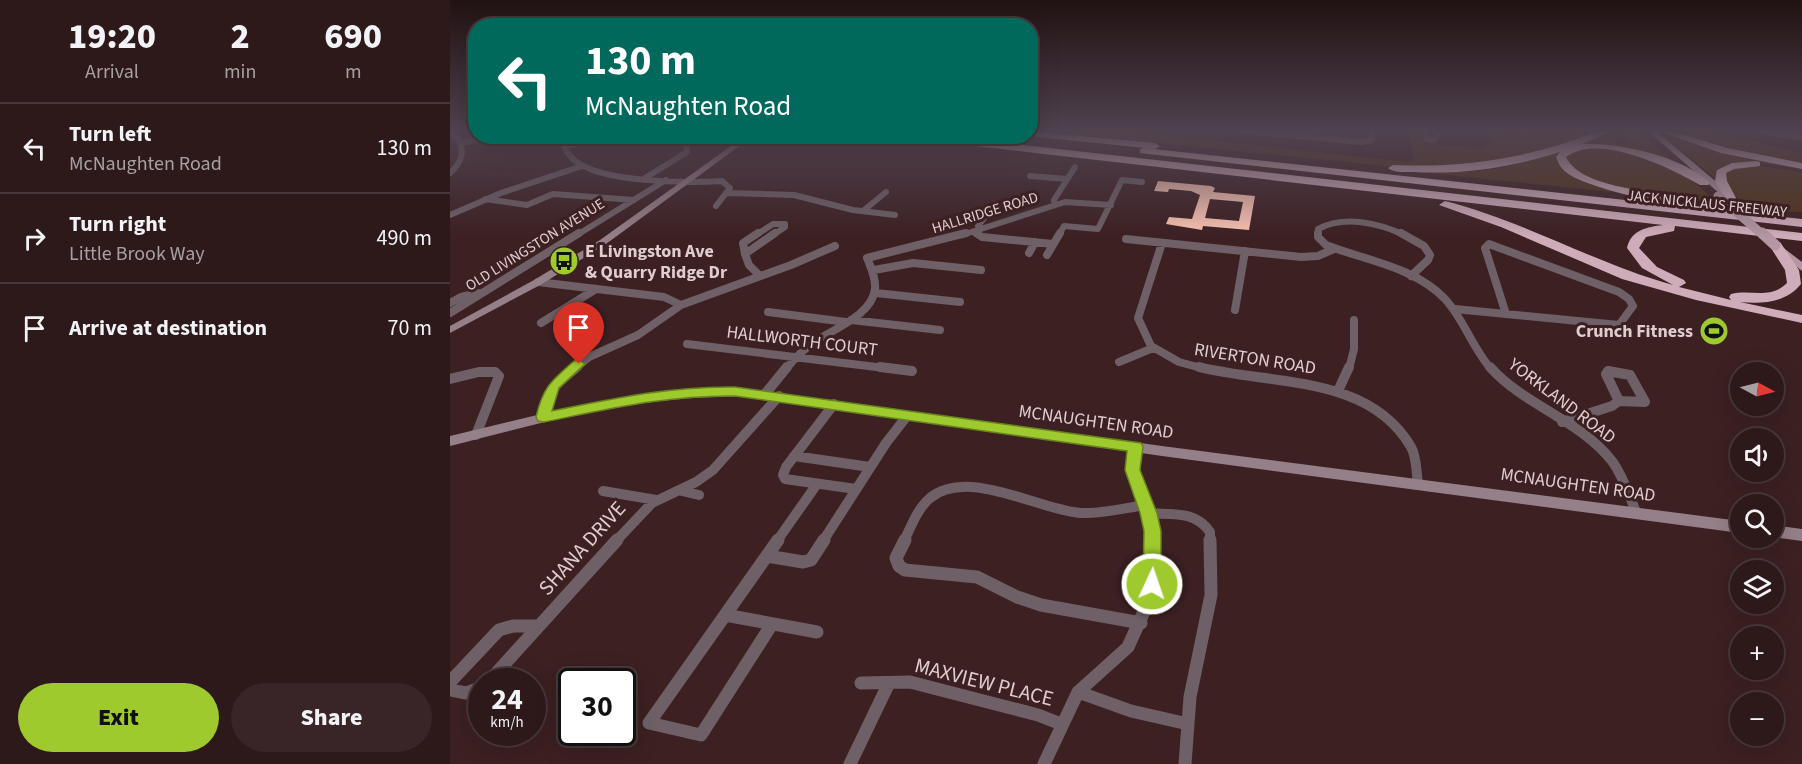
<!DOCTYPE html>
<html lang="en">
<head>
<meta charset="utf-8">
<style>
	body { margin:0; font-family:"Source Sans 3",sans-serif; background:#392527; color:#f1f3f6; height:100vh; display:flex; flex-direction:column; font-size:22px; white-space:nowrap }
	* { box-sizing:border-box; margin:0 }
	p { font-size:20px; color:#a7a0a2 }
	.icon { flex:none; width:33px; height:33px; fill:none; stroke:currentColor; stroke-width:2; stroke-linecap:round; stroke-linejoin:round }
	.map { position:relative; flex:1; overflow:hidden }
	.details { display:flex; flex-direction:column; background:#2d181a; width:450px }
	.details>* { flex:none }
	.guide { position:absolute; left:18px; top:18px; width:570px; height:126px; border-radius:24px; box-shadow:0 6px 24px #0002,0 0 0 2px #483739; background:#00695c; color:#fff; overflow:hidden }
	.needle { width:39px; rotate:97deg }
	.fabs { position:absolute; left:1280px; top:362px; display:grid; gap:12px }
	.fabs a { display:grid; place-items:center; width:54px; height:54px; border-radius:50%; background:#2d181a; box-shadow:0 6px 24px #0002,0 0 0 2px #483739; font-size:30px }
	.speed { position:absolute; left:18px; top:668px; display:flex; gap:12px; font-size:30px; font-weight:700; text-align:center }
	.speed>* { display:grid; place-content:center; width:78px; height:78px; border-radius:50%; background:#2d181a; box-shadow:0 6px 24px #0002,0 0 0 2px #483739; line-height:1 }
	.speed small { font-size:15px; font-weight:400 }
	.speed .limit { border:3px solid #111; border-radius:9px; background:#fff; color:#111 }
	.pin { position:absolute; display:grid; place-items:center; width:51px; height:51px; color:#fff; margin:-62px -26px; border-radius:50% 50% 50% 0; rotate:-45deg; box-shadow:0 0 6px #0007 }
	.pin .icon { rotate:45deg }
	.me { position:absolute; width:66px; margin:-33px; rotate:3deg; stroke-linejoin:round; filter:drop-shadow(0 0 4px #0008) }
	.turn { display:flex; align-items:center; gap:21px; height:126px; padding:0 18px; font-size:27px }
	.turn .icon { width:78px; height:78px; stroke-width:2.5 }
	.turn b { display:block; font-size:42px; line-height:51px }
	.eta { display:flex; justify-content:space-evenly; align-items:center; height:102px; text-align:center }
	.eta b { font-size:36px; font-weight:800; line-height:42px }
	.button { display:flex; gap:12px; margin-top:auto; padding:12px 18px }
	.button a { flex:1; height:69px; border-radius:36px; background:#9fca2d; color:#111; font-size:24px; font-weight:800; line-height:69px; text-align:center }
	.button a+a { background:#392527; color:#f1f3f6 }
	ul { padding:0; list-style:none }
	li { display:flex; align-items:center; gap:18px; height:90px; padding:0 18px; border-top:2px solid #483739 }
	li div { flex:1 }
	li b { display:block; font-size:22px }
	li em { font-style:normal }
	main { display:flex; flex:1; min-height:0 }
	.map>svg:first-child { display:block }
	.green { fill:#51331b }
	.building { fill:#fcc4b4; fill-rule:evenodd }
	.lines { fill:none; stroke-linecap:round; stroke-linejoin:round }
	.street-far3 { stroke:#6e6066; stroke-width:6 }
	.street-far2 { stroke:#6e6066; stroke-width:8 }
	.street-far1 { stroke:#6e6066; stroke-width:10 }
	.street { stroke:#6e6066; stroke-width:13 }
	.secondary { fill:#957f88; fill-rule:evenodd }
	.primary { fill:#b397a2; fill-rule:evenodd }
	.highway { fill:#cfacba; fill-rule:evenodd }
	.primary-bridge-far1 { stroke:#b397a2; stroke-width:9 }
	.primary-bridge { stroke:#b397a2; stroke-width:11 }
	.route { fill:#9fca2d; stroke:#67831d; stroke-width:1.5 }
	.labels { text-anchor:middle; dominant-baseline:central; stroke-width:6; stroke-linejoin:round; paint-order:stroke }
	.far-street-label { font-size:15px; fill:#e1cdce; stroke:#3c2022 }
	.poi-label { font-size:18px; font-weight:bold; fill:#e1cdce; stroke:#3c2022; text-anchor:start }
	.street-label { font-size:18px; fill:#e1cdce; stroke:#3c2022 }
	.near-street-label { font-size:21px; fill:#e1cdce; stroke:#3c2022 }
</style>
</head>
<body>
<main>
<section class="details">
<div class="eta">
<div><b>19:20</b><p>Arrival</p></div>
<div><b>2</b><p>min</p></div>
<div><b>690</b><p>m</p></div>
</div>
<ul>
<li><svg class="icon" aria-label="left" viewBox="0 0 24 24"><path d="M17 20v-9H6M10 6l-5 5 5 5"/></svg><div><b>Turn left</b><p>McNaughten Road</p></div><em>130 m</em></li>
<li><svg class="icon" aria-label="right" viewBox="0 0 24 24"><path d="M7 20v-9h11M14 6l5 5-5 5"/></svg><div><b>Turn right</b><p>Little Brook Way</p></div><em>490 m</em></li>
<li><svg class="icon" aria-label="arrive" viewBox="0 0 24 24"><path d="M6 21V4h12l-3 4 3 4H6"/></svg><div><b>Arrive at destination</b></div><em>70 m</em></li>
</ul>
<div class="button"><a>Exit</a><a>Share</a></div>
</section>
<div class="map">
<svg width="1352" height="764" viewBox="0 0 1352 764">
	<rect width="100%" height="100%" fill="#3c2022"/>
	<path class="green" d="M589,131H674L958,162L964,159L957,131H968L975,144L1032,148L1045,141L1044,138L1034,133L1006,131L1100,133L1152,131L1066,160L965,169Z
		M1167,131H1189L1226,165L1155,146L1112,152L1122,173L1192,195L948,170C985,173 1023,174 1059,166C1093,158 1126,143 1159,132L1166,133L1167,135H1164L1166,138H1163L1168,144H1184Z
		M1206,131L1275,152L1352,167V170L1311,163L1276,166L1269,181Z
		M1217,131H1261L1352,153V165L1283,152Z
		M1143,148L1180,151L1237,176L1269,204L1193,193L1150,183L1120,168L1116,156L1122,151Z
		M1303,165L1352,172V212C1339,211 1311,212 1300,207C1288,202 1276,186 1275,174L1280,169Z"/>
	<path class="building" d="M708,181L761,186L765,188L763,192L805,196L799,230L753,226L752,230L716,224L719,217L742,219L750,195L741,191L719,189L718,192L704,191ZM760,199L793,202L789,221L755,218Z"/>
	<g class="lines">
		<path class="street-far3" d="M792,131L912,142L922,140V131
			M975,131L977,139L984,140L991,131
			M1313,131L1352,138
			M0,134L9,139C15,153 11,163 0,173
			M110,136C113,145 117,154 124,160C151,183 237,183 272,181L280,188L266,206
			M214,136L210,139L236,141L244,136
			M11,143L46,136
			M114,146L163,136
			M580,176L617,179
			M195,178L237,152L236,141
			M276,193L344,195L403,210L445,215
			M35,199L77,205L103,194L184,200
			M605,205L604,200L625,167
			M413,211L436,192
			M0,215L51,193L132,166
			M531,229L528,226L545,204
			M523,232L528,235
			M127,235L216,180
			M306,235L323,224H335V227L323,235
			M512,235L615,202L661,205
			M609,235L614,226L648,229L672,180L692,182
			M868,235V229C894,215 929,223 954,235"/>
		<path class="street-far2" d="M526,233L532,237L603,244
			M868,233V237L876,245C914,260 965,267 995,299C1013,318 1022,347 1041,369
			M951,233L974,246L980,255L978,260L961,276
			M676,239L851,257L868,256L884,249
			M712,243L688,318L701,346L729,362L755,369
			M1039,244L1169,292L1179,299L1183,306L1169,325L1056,314L1035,248Z
			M579,253L585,242
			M295,254L299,265L310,276
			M295,254L293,243L308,233
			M295,254L325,233
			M597,255L610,233
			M424,270L463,263L531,270
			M88,282L214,297L231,305
			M426,293L510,302
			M0,303L11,297L28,293
			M1005,309L1056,314
			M785,310L795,251
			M318,312L396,322
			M0,313L129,233
			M401,320L490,330
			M91,323L146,289
			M237,344L443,369
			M669,362L703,348
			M125,369L139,357L188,335L231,305L341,265L385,246
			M336,369C344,359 353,350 363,343C382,329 422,316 425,289C426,278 421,268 417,258L516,233
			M899,369L904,349V320"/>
		<path class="street-far1" d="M430,367L462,371
			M749,367C820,385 919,374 961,447C967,457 966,472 968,483
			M1040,367C1075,406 1130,420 1162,461C1173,476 1179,495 1186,512
			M1158,371L1180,375L1195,402L1169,401L1156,374Z
			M0,379L29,372H45L49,376L26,435
			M888,391L899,367
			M315,394L337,367
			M384,404L336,467L333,475L335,479L406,489
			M94,417C100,387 104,386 127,367
			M1112,422L1162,406L1169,401
			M686,447L683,470L698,513L703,541
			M344,456L420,467
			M153,491L206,500
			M232,491L249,495
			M698,513C721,515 745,510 760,532V541
			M166,541L202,503L246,482L263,470L329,396
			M327,541L367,484
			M373,541L436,443L457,416
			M454,541C461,527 467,509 480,498C519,467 588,510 631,513C651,514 675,508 695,505"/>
		<path class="street" d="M455,540L446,558L449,566L455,570L527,577L567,597L591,605L691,623
			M317,556L353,562L361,560L374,540
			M275,615L367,632
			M322,624L251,735L199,723L328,540
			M89,626L167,540
			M0,682L49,630L63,626H89L39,681
			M411,683L460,682L588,715L611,724
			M0,690L16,693L32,687
			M628,692L681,711L738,724
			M400,764L439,683
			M594,764L628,692L678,647L696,607L704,572L703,540
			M735,764L740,697L761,595L760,540"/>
		<path class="secondary" d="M295,136H303L156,244L92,284L0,333V326L84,280L150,240Z
			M262,388L300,389L712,446L1290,521V533L712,456L300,397C193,394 103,420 0,446V436C87,415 172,393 262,388Z
			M1323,525L1352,529V541L1323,537Z"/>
		<path class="primary" d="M1198,131H1206L1283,196V200H1277Z
			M1327,243L1352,262V271L1323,248V244Z"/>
		<path class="highway" d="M580,131L705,143L710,146L705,149L580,136Z
			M1148,131H1161L1132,144C1168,142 1234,157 1260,183L1258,185H1250C1221,168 1148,132 1116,157C1130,187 1197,190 1226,197V201C1207,205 1137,186 1120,175C1112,170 1109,165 1106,157L1110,152C1063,167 1013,175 964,172C956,172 944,173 938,168L943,165C1015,168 1081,158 1148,131Z
			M1208,131H1222L1277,148L1352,163V169L1271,153Z
			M459,136H494L1352,233V241L1225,226L1224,231L1196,237L1189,248L1207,267L1234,280L1236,283L1229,287L1281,300L1279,297L1281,294C1301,289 1320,300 1337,283L1335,270L1319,245L1320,242H1330L1349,270L1351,284C1336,303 1312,304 1290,302L1352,315V323L1246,300L1172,279L1051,227L989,205L995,201C1074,221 1144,263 1223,285L1192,268L1177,248C1181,230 1197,227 1213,225L464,139Z
			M694,148L1352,219V227L690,153V149Z
			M1306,161L1310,162V166L1284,169L1276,173L1277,181L1286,198L1284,200H1276L1265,181L1267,170L1282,163Z"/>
		<path class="primary-bridge-far1" d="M1268,196L1313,235"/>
		<path class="primary-bridge" d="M1312,233L1325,245"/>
	</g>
	<linearGradient id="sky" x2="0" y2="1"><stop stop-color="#211213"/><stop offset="0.55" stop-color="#50424f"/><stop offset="1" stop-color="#50424f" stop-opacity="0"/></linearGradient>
	<rect width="1352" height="238" fill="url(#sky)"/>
	<path class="route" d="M129,360L135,364L109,388L102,411C165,398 222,386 285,387L691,443L693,447L690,470L707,513L711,531V584L709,589L702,591L696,589L693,584L694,531L690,513L675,470L677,451L285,396C218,395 159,409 94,422L88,421L86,417C93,387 101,381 124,361Z"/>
	<defs>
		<g id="bus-disc" transform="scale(1.5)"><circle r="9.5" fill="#9fca2d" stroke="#3c2022"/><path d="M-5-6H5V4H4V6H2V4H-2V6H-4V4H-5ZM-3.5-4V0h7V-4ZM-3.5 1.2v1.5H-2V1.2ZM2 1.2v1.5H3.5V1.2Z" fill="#111"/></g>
		<g id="stadium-disc" transform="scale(1.5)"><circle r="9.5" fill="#9fca2d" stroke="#3c2022"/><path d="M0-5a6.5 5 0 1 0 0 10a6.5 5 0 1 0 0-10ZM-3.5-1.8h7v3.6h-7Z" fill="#111"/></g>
	</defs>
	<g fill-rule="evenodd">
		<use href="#bus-disc" x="114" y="261"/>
		<use href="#stadium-disc" x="1264" y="331"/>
	</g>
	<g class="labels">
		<g class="far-street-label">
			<text transform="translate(1257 204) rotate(6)">JACK NICKLAUS FREEWAY</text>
			<text transform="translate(535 213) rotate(-17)">HALLRIDGE ROAD</text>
			<text transform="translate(85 245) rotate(-32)">OLD LIVINGSTON AVENUE</text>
		</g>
		<g class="poi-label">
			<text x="135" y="251">E Livingston Ave<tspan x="135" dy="21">&amp; Quarry Ridge Dr</tspan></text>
			<text x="1243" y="331" text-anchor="end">Crunch Fitness</text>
		</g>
		<g class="street-label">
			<text transform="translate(352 341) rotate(7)">HALLWORTH COURT</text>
			<text transform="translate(805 359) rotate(9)">RIVERTON ROAD</text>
			<text transform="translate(1112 401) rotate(37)">YORKLAND ROAD</text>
			<text transform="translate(646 422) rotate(8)">MCNAUGHTEN ROAD</text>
			<text transform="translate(1128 485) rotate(8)">MCNAUGHTEN ROAD</text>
		</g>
		<g class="near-street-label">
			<text transform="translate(132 548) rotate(-48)">SHANA DRIVE</text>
			<text transform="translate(534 682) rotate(14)">MAXVIEW PLACE</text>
		</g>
	</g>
</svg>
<div class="fabs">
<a><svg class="needle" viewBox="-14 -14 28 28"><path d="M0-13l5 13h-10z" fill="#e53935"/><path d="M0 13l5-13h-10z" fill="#a7a0a2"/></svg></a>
<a><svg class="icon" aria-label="sound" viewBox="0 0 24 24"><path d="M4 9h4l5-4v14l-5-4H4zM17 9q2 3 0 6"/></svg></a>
<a><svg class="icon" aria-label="search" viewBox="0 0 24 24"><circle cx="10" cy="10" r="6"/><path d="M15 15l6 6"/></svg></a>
<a><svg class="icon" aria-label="layers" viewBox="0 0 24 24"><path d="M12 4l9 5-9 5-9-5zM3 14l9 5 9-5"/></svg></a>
<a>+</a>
<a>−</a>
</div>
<div class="speed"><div>24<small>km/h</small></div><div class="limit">30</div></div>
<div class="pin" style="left:129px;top:364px;background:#d93025"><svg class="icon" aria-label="arrive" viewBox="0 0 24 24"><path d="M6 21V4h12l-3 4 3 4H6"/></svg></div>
<svg class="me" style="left:702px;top:584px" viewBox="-20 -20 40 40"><circle r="17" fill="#9fca2d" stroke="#fff" stroke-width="3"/><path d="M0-11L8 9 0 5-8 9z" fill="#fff"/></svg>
<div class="guide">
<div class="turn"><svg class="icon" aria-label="left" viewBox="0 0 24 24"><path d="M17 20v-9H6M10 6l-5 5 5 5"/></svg><div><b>130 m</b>McNaughten Road</div></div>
</div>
</div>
</main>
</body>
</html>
